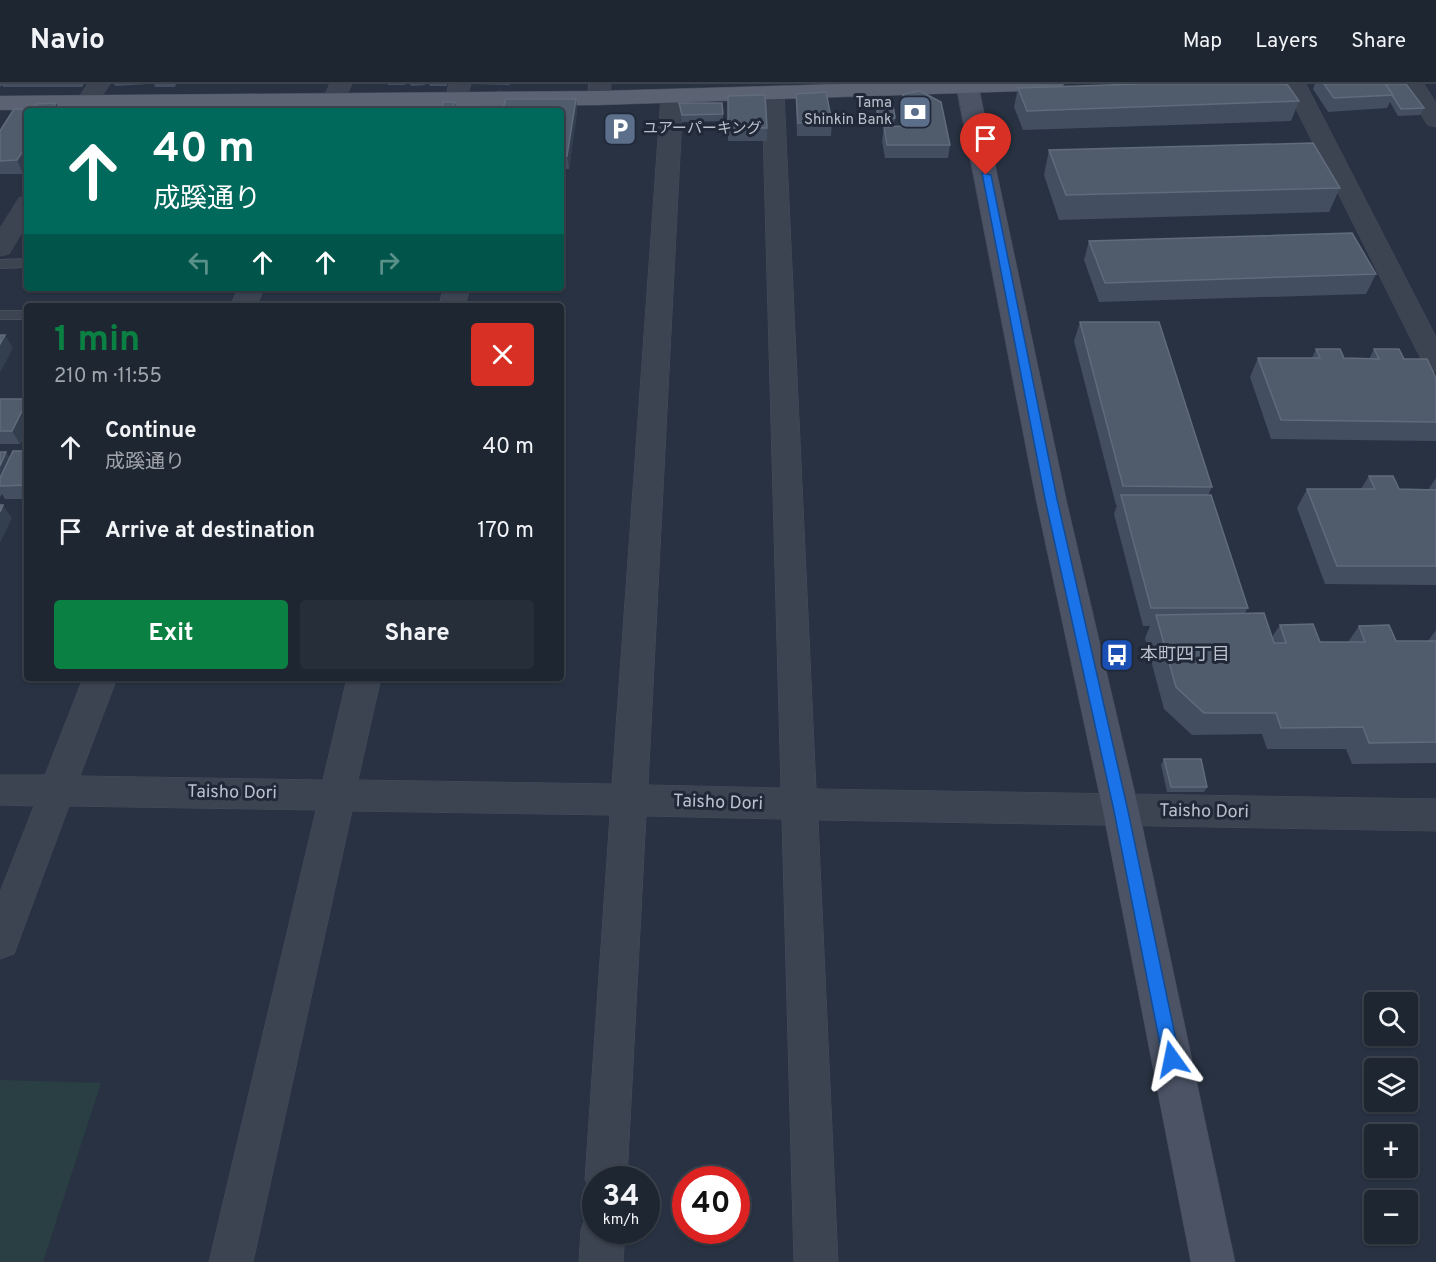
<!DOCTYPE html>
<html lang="en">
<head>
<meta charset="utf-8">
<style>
	body { margin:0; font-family:Overpass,"Noto Sans JP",sans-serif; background:#262e3a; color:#f1f3f6; height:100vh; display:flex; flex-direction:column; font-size:22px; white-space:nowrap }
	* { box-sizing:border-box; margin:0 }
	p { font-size:20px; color:#a1a5ac }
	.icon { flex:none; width:33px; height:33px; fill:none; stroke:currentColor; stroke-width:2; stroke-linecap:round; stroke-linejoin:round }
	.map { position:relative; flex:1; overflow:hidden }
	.drawer { position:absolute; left:24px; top:219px; width:540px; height:378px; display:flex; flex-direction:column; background:#1e2632; border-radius:6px; box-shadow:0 2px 4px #0004,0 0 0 2px #3c434d }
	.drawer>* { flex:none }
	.banner { position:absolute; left:24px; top:24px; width:540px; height:183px; border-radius:6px; box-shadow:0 2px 4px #0004,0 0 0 2px #3c434d; background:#00695c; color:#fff; overflow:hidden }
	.fabs { position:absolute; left:1364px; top:908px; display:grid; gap:12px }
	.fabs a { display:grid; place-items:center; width:54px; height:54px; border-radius:6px; background:#1e2632; box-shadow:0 2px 4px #0004,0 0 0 2px #3c434d; font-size:30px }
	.speed { position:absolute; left:582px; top:1082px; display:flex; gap:12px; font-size:30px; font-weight:700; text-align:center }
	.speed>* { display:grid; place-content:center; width:78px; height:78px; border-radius:50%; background:#1e2632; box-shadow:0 2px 4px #0004,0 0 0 2px #3c434d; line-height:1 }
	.speed small { font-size:15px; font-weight:400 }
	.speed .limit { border:9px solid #d22; background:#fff; color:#111 }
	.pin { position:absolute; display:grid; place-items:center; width:51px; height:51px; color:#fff; margin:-62px -26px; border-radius:50% 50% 50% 0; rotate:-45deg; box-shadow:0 0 6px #0007 }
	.pin .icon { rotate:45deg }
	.me { position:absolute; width:66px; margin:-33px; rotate:348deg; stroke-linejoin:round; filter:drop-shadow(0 0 4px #0008) }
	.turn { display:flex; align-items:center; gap:21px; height:126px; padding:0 30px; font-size:27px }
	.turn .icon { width:78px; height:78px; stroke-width:2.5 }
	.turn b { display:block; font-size:42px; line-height:51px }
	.lanes { display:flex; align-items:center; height:57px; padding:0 30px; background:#0003; justify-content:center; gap:30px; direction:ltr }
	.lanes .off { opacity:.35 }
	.round { display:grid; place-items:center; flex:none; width:63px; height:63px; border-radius:6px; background:#262e3a }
	.summary { display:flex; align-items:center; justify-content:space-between; height:102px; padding:0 30px }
	h1 { font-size:36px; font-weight:700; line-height:45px; color:#0b8043 }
	.button { display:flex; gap:12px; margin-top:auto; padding:12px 30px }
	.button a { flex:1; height:69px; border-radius:6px; background:#0b8043; color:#fff; font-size:24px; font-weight:700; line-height:69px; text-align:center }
	.button a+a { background:#262e3a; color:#f1f3f6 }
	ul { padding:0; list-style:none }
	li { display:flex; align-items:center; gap:18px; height:84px; padding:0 30px }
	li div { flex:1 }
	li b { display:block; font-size:22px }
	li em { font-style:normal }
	header { display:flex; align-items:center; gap:36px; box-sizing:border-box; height:84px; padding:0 30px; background:#1e2632; border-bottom:2px solid #3c434d }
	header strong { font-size:28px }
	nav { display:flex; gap:33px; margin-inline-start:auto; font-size:21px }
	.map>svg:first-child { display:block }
	.green { fill:#2a3f43 }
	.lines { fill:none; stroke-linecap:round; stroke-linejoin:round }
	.lane-casing { stroke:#464d5c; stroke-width:2 }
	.street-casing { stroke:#464d5c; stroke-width:1 }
	.secondary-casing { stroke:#464d5c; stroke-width:1 }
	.primary-casing { stroke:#464d5c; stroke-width:1 }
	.lane { fill:#3c4452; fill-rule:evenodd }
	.street { fill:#3c4452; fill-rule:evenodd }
	.secondary { fill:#4b5365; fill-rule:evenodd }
	.primary { fill:#5b6372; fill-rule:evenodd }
	.wall { fill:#434f60 }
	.shaded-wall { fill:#333e4f }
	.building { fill:#505b6c; stroke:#606b7b; stroke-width:1.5 }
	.route { fill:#1a73e8; stroke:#114b97; stroke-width:1.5 }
	.labels { text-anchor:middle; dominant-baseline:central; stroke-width:6; stroke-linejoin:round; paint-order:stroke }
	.far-poi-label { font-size:15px; fill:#bac0cc; stroke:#212938; text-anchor:end }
	.poi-label { font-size:18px; fill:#bac0cc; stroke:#212938; text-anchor:start }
	.street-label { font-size:18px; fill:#bac0cc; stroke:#212938 }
</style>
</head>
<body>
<header>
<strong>Navio</strong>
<nav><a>Map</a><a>Layers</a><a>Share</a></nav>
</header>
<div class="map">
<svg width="1436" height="1178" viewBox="0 0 1436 1178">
	<rect width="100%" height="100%" fill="#283242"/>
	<path class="green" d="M0,996L101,999L43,1178H0Z"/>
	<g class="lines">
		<g class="lane-casing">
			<path id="lane" d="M27,175V183L0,184V176Z
				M0,227H27V235H0Z"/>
		</g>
		<g class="street-casing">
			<path id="street" d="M88,0H110L92,27H70Z
				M330,0H352L342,21L334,23L326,21L323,16Z
				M449,0H471L465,20L457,22L449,20L446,15Z
				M589,0H611L610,14L607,19L599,21L591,19L588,14Z
				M1284,0H1306L1436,253V288L1426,285L1423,279Z
				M1402,0H1424L1436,19V43L1428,41Z
				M773,3L781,4L784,9L816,705L1436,715V747L818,736L838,1178H794L782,735L646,732L627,1095H596V1112L591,1110L585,1095L610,731L352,727L253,1178H209L316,726L69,722L14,870L0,875V808L34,722L0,721V691H45L83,594H117L80,692L323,696L347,594H381L358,696L612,700L661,12L664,7L672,6L680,7L683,12L648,701L781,704L762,9L765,4Z
				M501,7L509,9L512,14L509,27H487L493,9Z
				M27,112V140L9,170L0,172V144L19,114Z
				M238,204H264L257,222H231Z
				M444,204H470L465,222H439Z
				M596,1127V1146H625L623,1178H579L581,1146L587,1130Z"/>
		</g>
		<g class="secondary-casing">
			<path id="secondary" d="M956,0H978L1066,415L1139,727L1235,1178H1191L1103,727L1036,415Z"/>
		</g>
		<g class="primary-casing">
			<path id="primary" d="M843,0H1064L1061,5L1053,6L599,21L0,26V12L599,7Z"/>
		</g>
		<use href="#lane" class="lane"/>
		<use href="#street" class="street"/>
		<use href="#secondary" class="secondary"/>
		<use href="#primary" class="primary"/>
	</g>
	<path class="wall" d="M0,0H84L82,3H3L2,1L0,3Z
		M114,0H149L115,2Z
		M154,0H176L175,3H155Z
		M388,0H405V1H388Z
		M410,0H425V1L411,2Z
		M429,0H447V2H430Z
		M471,0H510V1Z
		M1315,0H1406L1424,24L1420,31L1398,32L1390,18L1387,24L1328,28L1313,5Z
		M1018,4L1299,17L1291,37L1023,46L1014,23Z
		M796,10L832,38L831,52H797L796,23Z
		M903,10L950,61L948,74H885L882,57L884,43L903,42L905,41L901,24Z
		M728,12L767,44V57H728Z
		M576,15L577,28L569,85H561V27H504L503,24Z
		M56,19L60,27H27V84L23,90H0V47L14,25H33L37,20Z
		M679,19L723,30V37L682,38Z
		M876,21L895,34L894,41H878L876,28Z
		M1049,66L1340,104L1329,128L1059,136L1044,91Z
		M1089,157L1376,190L1366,210L1099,218L1084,176Z
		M1080,238L1212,403L1208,411L1248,524L1244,530L1272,553L1280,541L1320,558H1348L1359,542L1396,557H1428L1436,546V679L1352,680L1346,665H1267L1262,650L1192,651L1164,625L1145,554L1150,542H1143L1114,430L1117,421H1116L1074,257Z
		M1316,265L1344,274L1369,275L1374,265L1404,275L1436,294V357L1271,355L1250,293L1258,274H1312Z
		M0,315H27V350L26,348L20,360H0Z
		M27,367V415H5L2,410L0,413V368H6L10,374Z
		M1369,392L1399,405L1428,406L1436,394V501L1325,500L1297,424L1307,405H1361Z
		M1164,675L1207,703L1204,708H1167L1161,681Z"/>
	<path class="shaded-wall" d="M576,15L577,28L569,85L567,72Z
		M455,18L456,27H451Z
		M56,19L60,27H51Z
		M27,61V84L23,90L17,76Z
		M5,251L13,264L0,289V260Z
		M27,317V346H25L26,348L20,360L12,347Z
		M6,368L15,381L0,402V382Z
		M3,421L12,434L0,459V428Z"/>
	<path class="building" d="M1138,0H1287L1299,17L1027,27L1018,4Z
		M1324,0H1385L1393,11L1334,14Z
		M1386,0H1406L1424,24L1401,25L1392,11H1393Z
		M920,7L941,18L950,61H887L884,43L903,42L910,39L903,10Z
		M826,8L832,38L798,39L796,10Z
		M765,11L767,44H728V12Z
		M506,15H576L567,72H561V27H549V23L503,24Z
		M443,18H455L451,27H441Z
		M56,19L51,27H27V61L17,76L0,77V47L14,25H33L37,20Z
		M679,19H722L723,30L682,31Z
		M876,21H893L895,34H879Z
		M280,23L279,27H241L243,24Z
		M391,23H411L410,27H390Z
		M131,24H147L146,27H129Z
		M158,24L175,25L174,27H156Z
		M426,24V27H415V25Z
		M463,24H480L479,27H462Z
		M107,25H123L122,27H106Z
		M1313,59L1340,104L1066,111L1049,66Z
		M1352,149L1376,190L1105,199L1089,157Z
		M1080,238H1159L1212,403L1123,402Z
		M0,251H5L0,260Z
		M1316,265H1340L1344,274L1379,275L1374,265H1399L1404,275H1427L1436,294V338L1281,336L1258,274H1320Z
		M0,315H27V317L12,347H0Z
		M13,367H27V401L0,402V394Z
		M0,368H6L0,382Z
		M1369,392H1393L1399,405L1436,406V482H1337L1307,405H1375Z
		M1121,411H1211L1248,524H1151Z
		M0,421H3L0,428Z
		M1264,529L1274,559H1286L1280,541L1313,540L1320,558H1365L1359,542L1389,541L1396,557H1436V658L1369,659L1363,643L1281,644L1276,629H1204L1176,603L1156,531Z
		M1164,675H1201L1207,703H1171Z"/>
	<path class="route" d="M982,89L991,91L1057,415L1128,727L1180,975L1178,981L1172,984L1166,981L1163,975L1114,727L1045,415Z"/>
	<defs>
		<g id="bank-square" transform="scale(1.725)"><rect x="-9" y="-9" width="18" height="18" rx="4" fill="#5c6f8a" stroke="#212938"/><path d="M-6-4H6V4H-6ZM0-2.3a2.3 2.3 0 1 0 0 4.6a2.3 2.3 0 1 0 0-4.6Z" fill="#fff"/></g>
		<g id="parking-square" transform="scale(1.725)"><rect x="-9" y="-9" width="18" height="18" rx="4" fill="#5c6f8a" stroke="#212938"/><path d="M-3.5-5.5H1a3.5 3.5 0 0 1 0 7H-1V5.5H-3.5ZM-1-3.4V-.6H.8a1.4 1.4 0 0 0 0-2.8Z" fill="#fff"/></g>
		<g id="bus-square" transform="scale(1.725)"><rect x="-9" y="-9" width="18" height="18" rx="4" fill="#1a4fb4" stroke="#212938"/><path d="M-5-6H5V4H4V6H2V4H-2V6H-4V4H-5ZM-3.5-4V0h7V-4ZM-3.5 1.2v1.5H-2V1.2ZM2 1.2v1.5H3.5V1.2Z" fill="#fff"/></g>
	</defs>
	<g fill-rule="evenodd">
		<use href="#bank-square" x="915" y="28"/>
		<use href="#parking-square" x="620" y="45"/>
		<use href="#bus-square" x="1117" y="571"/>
	</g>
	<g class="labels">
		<g class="far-poi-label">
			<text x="892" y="19">Tama<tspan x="892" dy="17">Shinkin Bank</tspan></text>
			<text x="643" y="45" text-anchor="start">ユアーパーキング</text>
		</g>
		<g class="poi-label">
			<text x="1140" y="571">本町四丁目</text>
		</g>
		<g class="street-label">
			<text transform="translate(232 709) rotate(1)">Taisho Dori</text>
			<text transform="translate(718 719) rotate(2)">Taisho Dori</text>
			<text transform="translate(1204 728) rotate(1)">Taisho Dori</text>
		</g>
	</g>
</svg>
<div class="fabs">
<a><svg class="icon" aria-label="search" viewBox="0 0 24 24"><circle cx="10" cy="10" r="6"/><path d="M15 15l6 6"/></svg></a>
<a><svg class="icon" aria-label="layers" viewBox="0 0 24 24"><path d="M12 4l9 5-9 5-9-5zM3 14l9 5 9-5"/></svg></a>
<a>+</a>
<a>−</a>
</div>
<div class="speed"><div>34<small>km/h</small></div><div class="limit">40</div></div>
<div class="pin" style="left:986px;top:91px;background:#d93025"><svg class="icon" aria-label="arrive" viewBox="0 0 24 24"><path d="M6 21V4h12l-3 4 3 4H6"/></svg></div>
<svg class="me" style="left:1172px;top:975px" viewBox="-20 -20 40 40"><path d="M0-17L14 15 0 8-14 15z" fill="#1a73e8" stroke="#fff" stroke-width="4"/></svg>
<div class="banner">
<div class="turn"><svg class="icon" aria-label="ahead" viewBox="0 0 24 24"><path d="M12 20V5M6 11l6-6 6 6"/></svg><div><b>40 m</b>成蹊通り</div></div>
<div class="lanes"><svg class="icon off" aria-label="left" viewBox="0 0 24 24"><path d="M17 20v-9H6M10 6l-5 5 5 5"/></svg><svg class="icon" aria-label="ahead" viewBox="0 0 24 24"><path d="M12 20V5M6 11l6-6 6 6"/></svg><svg class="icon" aria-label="ahead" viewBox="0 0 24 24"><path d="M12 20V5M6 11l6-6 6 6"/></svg><svg class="icon off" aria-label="right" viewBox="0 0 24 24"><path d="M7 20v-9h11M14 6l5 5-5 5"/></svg></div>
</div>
<section class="drawer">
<div class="summary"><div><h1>1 min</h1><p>210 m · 11:55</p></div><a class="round" style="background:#d93025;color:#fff"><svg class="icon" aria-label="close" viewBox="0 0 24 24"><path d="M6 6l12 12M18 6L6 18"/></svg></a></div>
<ul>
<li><svg class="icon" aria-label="ahead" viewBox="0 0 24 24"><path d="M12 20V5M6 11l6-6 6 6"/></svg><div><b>Continue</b><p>成蹊通り</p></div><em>40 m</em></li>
<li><svg class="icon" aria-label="arrive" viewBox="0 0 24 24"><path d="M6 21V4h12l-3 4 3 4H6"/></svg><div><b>Arrive at destination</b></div><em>170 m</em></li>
</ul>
<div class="button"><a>Exit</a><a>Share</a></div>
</section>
</div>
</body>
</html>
